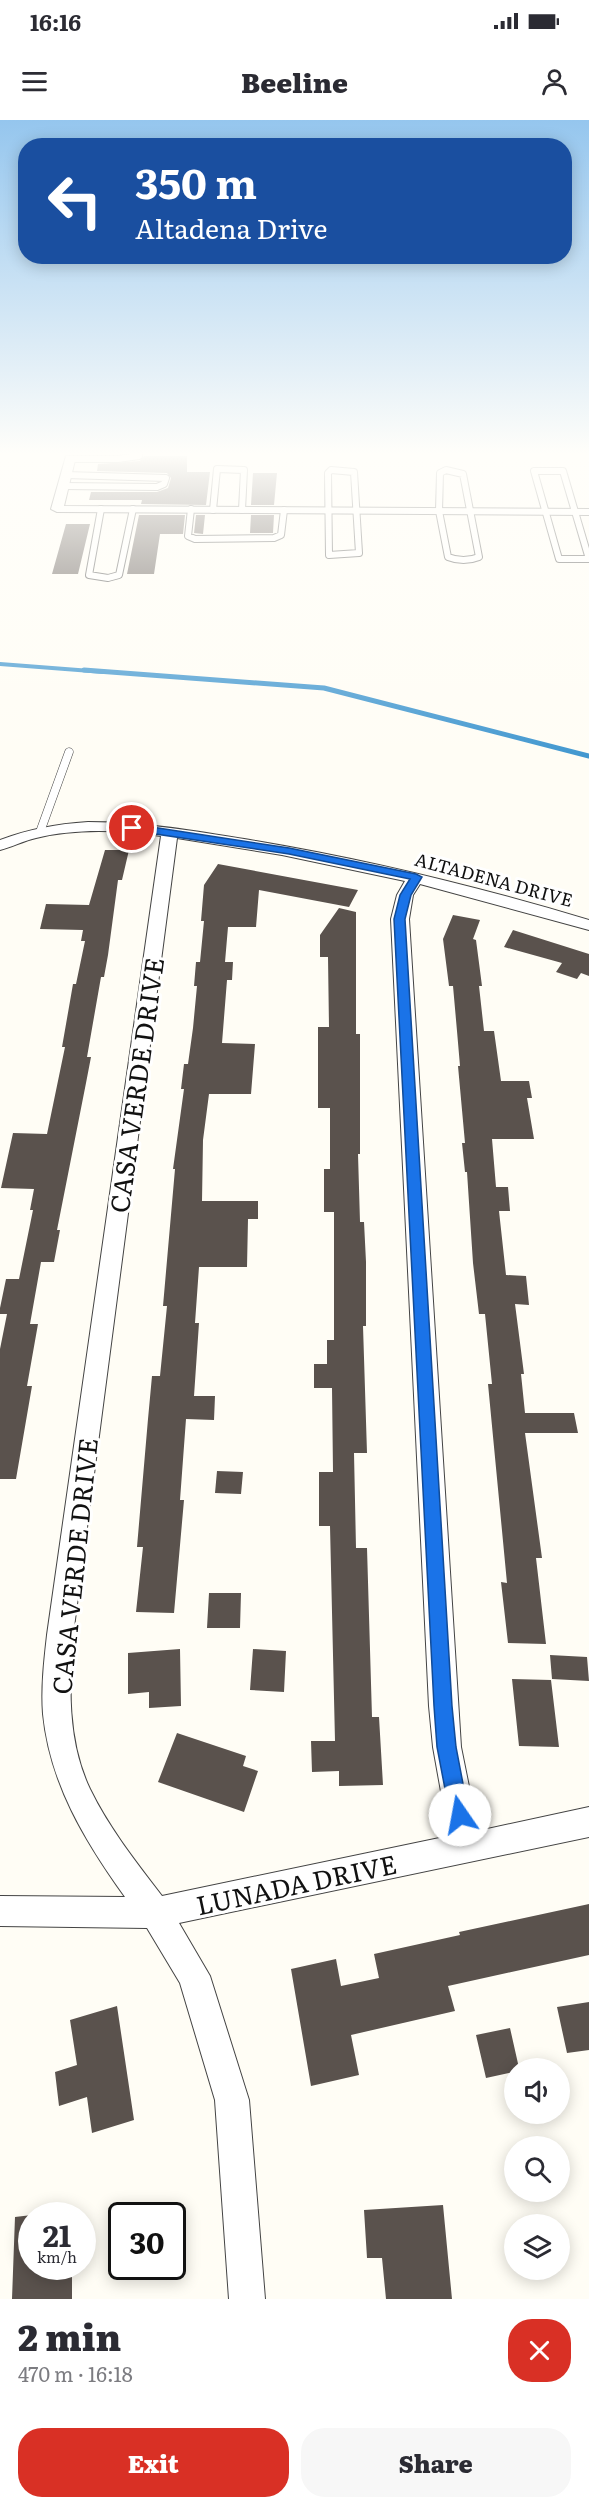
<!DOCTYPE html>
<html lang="en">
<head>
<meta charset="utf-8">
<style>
	body { margin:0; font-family:Literata,serif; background:#f7f7f7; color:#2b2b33; height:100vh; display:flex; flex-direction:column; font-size:22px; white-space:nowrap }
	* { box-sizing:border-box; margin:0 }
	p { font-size:20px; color:#7c7c81 }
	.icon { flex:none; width:33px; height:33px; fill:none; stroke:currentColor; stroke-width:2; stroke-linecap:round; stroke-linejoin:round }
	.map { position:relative; height:2179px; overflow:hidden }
	.sheet { display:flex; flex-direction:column; background:#fff; flex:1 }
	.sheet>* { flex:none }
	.hud { position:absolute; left:18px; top:18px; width:554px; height:126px; border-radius:24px; box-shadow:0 3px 15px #0003; background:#1a4fa0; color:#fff; overflow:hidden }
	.tools { position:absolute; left:504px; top:1938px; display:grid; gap:12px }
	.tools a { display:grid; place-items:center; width:66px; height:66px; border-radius:50%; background:#fff; box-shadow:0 3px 15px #0003; font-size:30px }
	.speed { position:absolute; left:18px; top:2082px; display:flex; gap:12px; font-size:30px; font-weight:700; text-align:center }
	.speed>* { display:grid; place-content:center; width:78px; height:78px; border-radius:50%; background:#fff; box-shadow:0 3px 15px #0003; line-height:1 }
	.speed small { font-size:15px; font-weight:400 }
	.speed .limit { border:3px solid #111; border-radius:9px; background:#fff; color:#111 }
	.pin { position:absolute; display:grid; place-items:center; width:51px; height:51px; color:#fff; margin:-26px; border:3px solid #fff; border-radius:50%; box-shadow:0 2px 6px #0007 }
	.me { position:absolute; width:66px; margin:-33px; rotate:348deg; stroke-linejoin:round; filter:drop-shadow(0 0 4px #0008) }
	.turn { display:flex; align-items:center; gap:21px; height:126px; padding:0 18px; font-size:27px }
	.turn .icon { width:78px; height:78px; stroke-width:2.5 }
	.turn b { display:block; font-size:42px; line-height:51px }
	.round { display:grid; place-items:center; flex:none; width:63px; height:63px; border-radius:24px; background:#f7f7f7 }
	.head { display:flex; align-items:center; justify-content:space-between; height:102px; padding:0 18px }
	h1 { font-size:36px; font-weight:800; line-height:45px }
	.cta { display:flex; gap:12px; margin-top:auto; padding:12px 18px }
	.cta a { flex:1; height:69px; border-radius:24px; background:#d93025; color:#fff; font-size:24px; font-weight:800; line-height:69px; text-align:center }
	.cta a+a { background:#f7f7f7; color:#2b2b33 }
	.status { display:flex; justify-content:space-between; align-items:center; height:42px; padding:0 30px; background:#fff; direction:ltr }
	.status svg { height:16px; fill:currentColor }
	header { display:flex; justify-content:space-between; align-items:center; height:78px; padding:0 18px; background:#fff; font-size:27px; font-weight:800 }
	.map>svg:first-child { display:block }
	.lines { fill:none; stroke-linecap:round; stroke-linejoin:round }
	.stream-far1 { stroke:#3f96cf; stroke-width:4 }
	.stream { stroke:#3f96cf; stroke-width:5 }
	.building { fill:#5a524d }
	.lane-far1-casing { stroke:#444; stroke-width:8 }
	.lane-casing { stroke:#444; stroke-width:9 }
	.street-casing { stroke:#444; stroke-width:2 }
	.lane-far1 { stroke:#fff; stroke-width:6 }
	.lane { stroke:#fff; stroke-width:8 }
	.street { fill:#fff; fill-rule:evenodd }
	.route { fill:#1a73e8; stroke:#114b97; stroke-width:1.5 }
	.labels { text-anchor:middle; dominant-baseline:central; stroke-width:6; stroke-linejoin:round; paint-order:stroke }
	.far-street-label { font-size:18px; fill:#111; stroke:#fff }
	.near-street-label { font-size:26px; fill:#111; stroke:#fff }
</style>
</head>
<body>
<div class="status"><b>16:16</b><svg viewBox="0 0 49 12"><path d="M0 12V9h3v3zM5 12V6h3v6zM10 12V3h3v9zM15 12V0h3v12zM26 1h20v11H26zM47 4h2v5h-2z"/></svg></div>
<header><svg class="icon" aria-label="menu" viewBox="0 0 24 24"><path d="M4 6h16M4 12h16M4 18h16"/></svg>Beeline<svg class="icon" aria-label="person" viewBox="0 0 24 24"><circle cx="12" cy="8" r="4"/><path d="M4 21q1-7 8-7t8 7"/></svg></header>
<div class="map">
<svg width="589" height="2179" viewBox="0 0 589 2179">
	<rect width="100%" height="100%" fill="#fffdf5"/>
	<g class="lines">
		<path class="stream-far1" d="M0,544L104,552"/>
		<path class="stream" d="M84,550L324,568L589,636"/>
	</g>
	<path class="building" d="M144,336H187V352H210L206,385L141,384L142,380H89L91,372H157L168,368L171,358L167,353L97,351L98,344L140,341Z
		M253,353H277L274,385H251Z
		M139,395H185L183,414H160L154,454H127Z
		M196,395H205L203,414L194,413Z
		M251,395H274L273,413H250Z
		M66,404H90L78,454H52Z
		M105,730H129L122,760H118L108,835L104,857H101L87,937H91L86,963L57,1110H60L54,1142H41L30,1204H38L27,1266H32L16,1359H0V1229L7,1194H0V1188L6,1159H19L33,1090H30L34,1069L1,1068L13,1013L47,1014L65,927H62L69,887L73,864H76L85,821H81L83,810L40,809L46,784L89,785Z
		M218,744L358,770L349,787L259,770L256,807H228L225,842H233L232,860H227L222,923L255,924L251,974H209L203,1020L202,1081H258V1099H248L247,1147H199L195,1203H199L194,1276H215L214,1300L186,1299L180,1380H184L174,1493L136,1492L143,1427H137L148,1299L152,1256H160L167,1186H163L175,1049H173L184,969H181L184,944H188L193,908L197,866H194L196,842H200L204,801H201L204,765Z
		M339,788L356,792V914H360V1034H358L360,1102H364L366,1142V1206H363L367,1333H354L356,1428H367L372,1597H379L383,1665L339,1666V1651L312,1652L311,1621H335L330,1406H319V1352H333L332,1268H314V1244H327V1220H334V1092H324V1049H330V988H318V907H329L328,837H320V815Z
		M453,795L480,800L473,819L476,820L482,866H479L484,911H494L501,961H529L532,978H527L534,1019H492L496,1067H508L510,1091H499L506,1155L526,1156L529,1185L515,1184L524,1254H521L525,1293H574L578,1313H525L542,1438H536L546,1524L508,1523L501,1462L507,1463L488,1264H492L485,1194H479L473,1143L467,1052H465L462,1023H465L458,946H460L457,911L453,866H449L443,819Z
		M513,810L589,834V856L581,853L577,859L556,852L562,843L504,827Z
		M217,1351L243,1352L241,1374L215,1373Z
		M209,1473H241L240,1508H207Z
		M180,1529L181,1586L149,1588V1572L128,1574V1533Z
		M253,1529L286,1531L284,1572L250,1570Z
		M550,1535L587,1537L589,1561L552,1559Z
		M512,1559L551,1560L559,1627L519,1626Z
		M177,1613L246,1636L243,1646L258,1651L244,1692L158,1662Z
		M589,1784V1835L448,1866L455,1891L351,1915L359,1955L311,1966L291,1849L336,1839L341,1866L379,1858L374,1834L460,1815L459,1812Z
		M589,1882V1930L567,1933L557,1887Z
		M117,1886L134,2000L92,2013L87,1977L59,1986L55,1952L77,1945L70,1900Z
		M510,1908L519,1948H514V1952L486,1958L476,1915Z
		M443,2085L452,2179H386L382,2138H367L364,2090Z
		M32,2095V2146H72V2179H12L15,2097Z"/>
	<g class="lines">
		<g class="lane-far1-casing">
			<path id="lane-far1" d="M71,339H118L139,336
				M331,350L354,352L359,433L329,435L328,353Z
				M446,350L463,354L479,437C469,441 458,441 448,437L439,391L440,353Z
				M534,351H563L589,439H559Z
				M63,366L157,367L164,364L166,358L66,355
				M101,389L89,455L108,458L119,455L133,389
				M191,389L188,416L195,419L274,418L281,415L284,390
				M213,390L217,349L244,350L242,390"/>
		</g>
		<g class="lane-casing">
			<path id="lane" d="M40,712L69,632"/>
		</g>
		<g class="street-casing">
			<path id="street" d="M66,336H76L64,386L589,389V395L57,392L51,389Z
				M88,702C145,702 200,712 256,721C369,740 479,767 589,800V810L420,764L413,775L409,799L461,1627L478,1711L589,1687V1717L179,1803L210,1856L249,1980L265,2179H229L215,1980L180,1863L147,1808L0,1806V1776L125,1777C85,1721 50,1664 43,1594C41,1568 44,1541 47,1515L161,716C120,710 77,708 36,718C23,721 12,727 0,730V720C29,709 57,704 88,702ZM177,718L282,735L405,761L397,775L391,799L429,1586L433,1627L449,1716L162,1776C136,1742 109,1708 90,1669C67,1621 69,1566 73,1515Z"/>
		</g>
		<use href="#lane-far1" class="lane-far1"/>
		<use href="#lane" class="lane"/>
		<use href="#street" class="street"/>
	</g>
	<linearGradient id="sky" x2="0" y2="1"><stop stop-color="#95c6ee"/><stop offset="0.52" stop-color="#fffefa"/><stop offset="1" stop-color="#fffefa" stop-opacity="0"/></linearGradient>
	<rect width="589" height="641" fill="url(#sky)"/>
	<path class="route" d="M132,704L289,728L416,754L422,757L411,775L405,799L452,1586L456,1627L469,1695L467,1701L460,1704L453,1701L450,1695L437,1627L434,1586L394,799L400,775L410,759L289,734L129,710V705Z"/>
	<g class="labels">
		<g class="far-street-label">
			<text transform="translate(494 759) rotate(15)">ALTADENA DRIVE</text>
		</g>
		<g class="near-street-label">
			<text transform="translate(135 965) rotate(-82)">CASA VERDE DRIVE</text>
			<text transform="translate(73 1446) rotate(-84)">CASA VERDE DRIVE</text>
			<text transform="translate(296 1763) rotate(-12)">LUNADA DRIVE</text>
		</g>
	</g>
</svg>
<div class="tools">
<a><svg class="icon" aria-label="sound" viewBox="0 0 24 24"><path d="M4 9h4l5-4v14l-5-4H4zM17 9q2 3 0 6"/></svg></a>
<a><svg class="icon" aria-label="search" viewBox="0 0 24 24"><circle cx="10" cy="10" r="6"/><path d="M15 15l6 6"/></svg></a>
<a><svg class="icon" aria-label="layers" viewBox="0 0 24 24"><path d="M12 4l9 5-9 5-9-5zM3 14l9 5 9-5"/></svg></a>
</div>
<div class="speed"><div>21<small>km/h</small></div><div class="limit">30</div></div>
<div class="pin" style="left:132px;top:708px;background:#d93025"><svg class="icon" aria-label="arrive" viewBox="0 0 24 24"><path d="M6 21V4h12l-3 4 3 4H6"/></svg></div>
<svg class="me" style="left:460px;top:1695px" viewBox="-20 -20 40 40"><circle r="19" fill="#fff"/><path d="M0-13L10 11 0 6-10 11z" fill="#1a73e8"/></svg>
<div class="hud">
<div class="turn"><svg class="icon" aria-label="left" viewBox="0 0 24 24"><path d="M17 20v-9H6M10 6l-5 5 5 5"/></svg><div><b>350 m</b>Altadena Drive</div></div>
</div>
</div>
<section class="sheet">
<div class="head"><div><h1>2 min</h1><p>470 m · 16:18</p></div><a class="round" style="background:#d93025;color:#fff"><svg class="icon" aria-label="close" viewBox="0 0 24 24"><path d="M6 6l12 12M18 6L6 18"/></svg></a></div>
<div class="cta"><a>Exit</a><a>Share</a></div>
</section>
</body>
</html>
